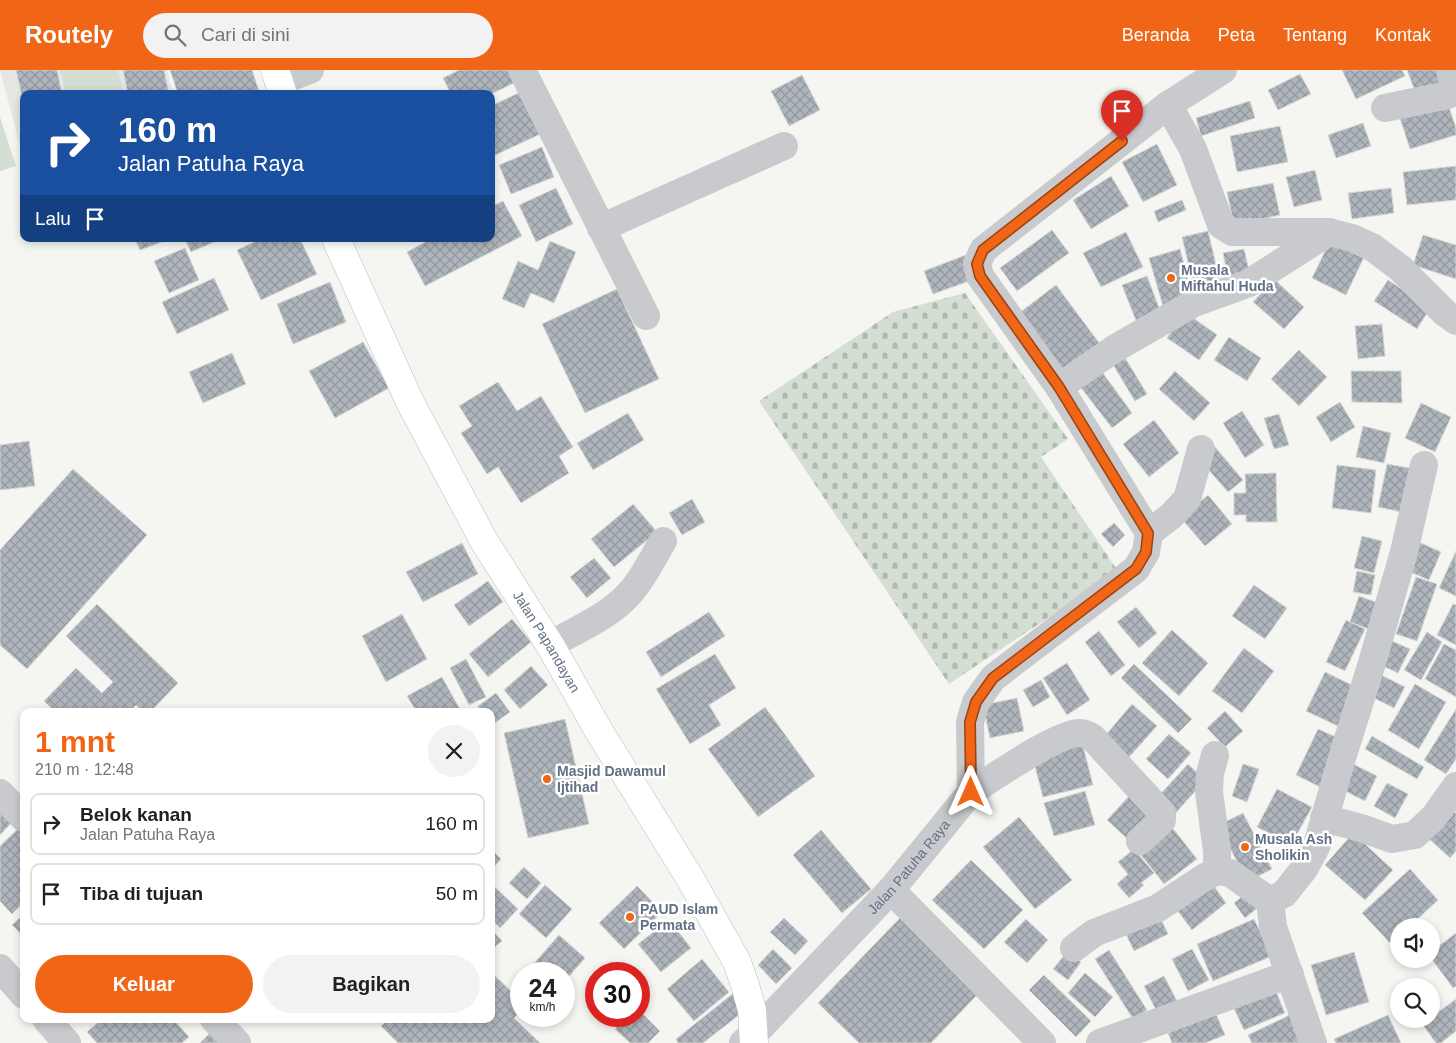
<!DOCTYPE html>
<html lang="id">
<head>
<meta charset="utf-8">
<style>
	body { margin:0; font-family:Helvetica,sans-serif; background:#f2f2f2; color:#202124; height:100vh; display:flex; flex-direction:column; font-size:19px; white-space:nowrap }
	* { box-sizing:border-box; margin:0 }
	p { font-size:16px; color:#757577 }
	.icon { flex:none; width:28px; height:28px; fill:none; stroke:currentColor; stroke-width:2; stroke-linecap:round; stroke-linejoin:round }
	.map { position:relative; flex:1; overflow:hidden }
	.side { position:absolute; left:20px; top:638px; width:475px; height:315px; display:flex; flex-direction:column; background:#fff; border-radius:10px; box-shadow:0 2px 8px #0003 }
	.side>* { flex:none }
	.guide { position:absolute; left:20px; top:20px; width:475px; height:152px; border-radius:10px; box-shadow:0 2px 8px #0003; background:#1a4fa0; color:#fff; overflow:hidden }
	.controls { position:absolute; left:1390px; top:848px; display:grid; gap:10px }
	.controls a { display:grid; place-items:center; width:50px; height:50px; border-radius:50%; background:#fff; box-shadow:0 2px 8px #0003; font-size:25px }
	.speed { position:absolute; left:510px; top:892px; display:flex; gap:10px; font-size:25px; font-weight:700; text-align:center }
	.speed>* { display:grid; place-content:center; width:65px; height:65px; border-radius:50%; background:#fff; box-shadow:0 2px 8px #0003; line-height:1 }
	.speed small { font-size:12px; font-weight:400 }
	.speed .limit { border:8px solid #d22; background:#fff; color:#111 }
	.pin { position:absolute; display:grid; place-items:center; width:42px; height:42px; color:#fff; margin:-51px -21px; border-radius:50% 50% 50% 0; rotate:-45deg; box-shadow:0 0 5px #0007 }
	.pin .icon { rotate:45deg }
	.me { position:absolute; width:55px; margin:-28px; rotate:0deg; stroke-linejoin:round; filter:drop-shadow(0 0 4px #0008) }
	.turn { display:flex; align-items:center; gap:18px; height:105px; padding:0 15px; font-size:22px }
	.turn .icon { width:65px; height:65px; stroke-width:2.5 }
	.turn b { display:block; font-size:35px; line-height:42px }
	.then { display:flex; align-items:center; height:48px; padding:0 15px; background:#0003; gap:10px; font-size:19px }
	.round { display:grid; place-items:center; flex:none; width:52px; height:52px; border-radius:26px; background:#f2f2f2 }
	.summary { display:flex; align-items:center; justify-content:space-between; height:85px; padding:0 15px }
	h1 { font-size:30px; font-weight:800; line-height:38px; color:#f16516 }
	.action { display:flex; gap:10px; margin-top:auto; padding:10px 15px }
	.action a { flex:1; height:58px; border-radius:30px; background:#f16516; color:#fff; font-size:20px; font-weight:800; line-height:58px; text-align:center }
	.action a+a { background:#f2f2f2; color:#202124 }
	ul { padding:0; list-style:none }
	li { display:flex; align-items:center; gap:15px; height:62px; margin:0 10px 8px; padding:0 5px; border:2px solid #e0e0e0; border-radius:10px }
	li div { flex:1 }
	li b { display:block; font-size:19px }
	li em { font-style:normal }
	header { display:flex; align-items:center; gap:30px; box-sizing:border-box; height:70px; padding:0 25px; background:#f16516; color:#fff }
	header strong { font-size:24px }
	nav { display:flex; gap:28px; margin-inline-start:auto; font-size:18px }
	.search { width:350px; height:45px; background:#f2f2f2; display:flex; align-items:center; gap:12px; box-sizing:border-box; padding:0 18px; border-radius:28px; color:#757577; font-size:19px }
	.map>svg:first-child { display:block }
	.built { fill:#e6e6e5 }
	.cemetery { fill:url(#cemetery-stones) }
	.pitch { fill:#d5ded2 }
	.building { fill:url(#building-cross-hatch); stroke:#d7d7d4 }
	.lines { fill:none; stroke-linecap:round; stroke-linejoin:round }
	.major-casing { stroke:#babdc1; stroke-width:29 }
	.minor { stroke:#c8cace; stroke-width:28 }
	.major { stroke:#fff; stroke-width:28 }
	.route-casing { stroke:#9d420e; stroke-width:12 }
	.route { stroke:#f16516; stroke-width:9 }
	.poi-dot { fill:#f16516; stroke:#fff; stroke-width:2 }
	.labels { text-anchor:middle; dominant-baseline:central; stroke-width:5; stroke-linejoin:round; paint-order:stroke }
	.poi-label { font-size:14px; font-weight:bold; fill:#627185; stroke:#fff; text-anchor:start }
	.street-label { font-size:14px; fill:#627185; stroke:#fff }
</style>
</head>
<body>
<header>
<strong>Routely</strong>
<div class="search"><svg class="icon" aria-label="search" viewBox="0 0 24 24"><circle cx="10" cy="10" r="6"/><path d="M15 15l6 6"/></svg>Cari di sini</div>
<nav><a>Beranda</a><a>Peta</a><a>Tentang</a><a>Kontak</a></nav>
</header>
<div class="map">
<svg width="1456" height="973" viewBox="0 0 1456 973">
	<defs>
		<pattern id="cemetery-stones" width="16" height="16" patternUnits="userSpaceOnUse" patternTransform="scale(1.25)"><rect width="16" height="16" fill="#d5ded2"/><path d="M2 7V4a2 2 0 0 1 4 0v3zM10 15v-3a2 2 0 0 1 4 0v3z" fill="#b0b8b0"/></pattern>
		<pattern id="building-cross-hatch" width="8" height="8" patternUnits="userSpaceOnUse" patternTransform="scale(1.25)"><rect width="8" height="8" fill="#afb5bc"/><path d="M0 0l8 8M0 8l8-8" fill="none" stroke="#92989e"/></pattern>
	</defs>
	<rect width="100%" height="100%" fill="#f5f6f1"/>
	<path class="built" d="M0,0H167L173,24H24V91Z"/>
	<path class="cemetery" d="M965,223L1068,369L1041,387L1118,501L949,614L759,331L893,242Z"/>
	<path class="pitch" d="M60,0H118L124,24H66Z
		M0,47L16,96L0,101Z"/>
	<path class="building" d="M16,0H57L62,24H24V36Z
		M123,0H164L169,24H128Z
		M170,0H252L260,24H178Z
		M459,0H510L516,12L491,24H451L443,8Z
		M1342,0H1402L1405,6L1356,29Z
		M1407,0H1443L1450,17L1418,29Z
		M1300,4L1311,24L1278,40L1268,20Z
		M802,5L820,40L789,56L771,21Z
		M527,19L547,61L491,87V36Z
		M1250,31L1255,48L1201,66L1196,48Z
		M1448,34L1456,58V65L1410,79L1400,48Z
		M1363,53L1371,76L1336,88L1328,65Z
		M1280,56L1288,92L1237,102L1230,66Z
		M1157,74L1177,115L1143,132L1122,92Z
		M542,77L554,107L511,124L499,95Z
		M1456,96V130L1407,135L1403,102Z
		M1315,100L1322,130L1294,137L1286,107Z
		M1111,106L1129,136L1091,159L1073,130Z
		M1273,113L1280,145L1234,155L1227,122Z
		M556,118L573,154L536,172L519,135Z
		M1391,118L1394,143L1352,149L1348,123Z
		M1182,130L1186,140L1158,152L1154,141Z
		M503,131L522,166L425,216L407,182L431,169H491V137Z
		M1052,160L1069,183L1017,221L1000,198Z
		M1208,161L1222,220L1196,226L1182,167Z
		M1126,162L1143,197L1101,217L1083,183Z
		M1423,165L1456,175V209L1413,195Z
		M135,169H167V170L140,180Z
		M185,169H221L191,182Z
		M261,169H300L317,204L261,230L237,180Z
		M1331,169L1365,185L1346,225L1312,208Z
		M550,171L576,182L554,233L531,223L524,238L502,229L518,191L538,200Z
		M185,178L199,210L169,223L154,191Z
		M1180,179L1193,228L1163,236L1149,188Z
		M1244,179L1251,209L1229,213L1223,183Z
		M966,185L975,209L933,224L924,201Z
		M1147,206L1161,243L1137,253L1122,215Z
		M214,208L229,240L177,264L162,232Z
		M1274,209L1304,237L1284,259L1253,232Z
		M1388,210L1430,238L1417,259L1374,231Z
		M330,212L346,252L293,274L277,234Z
		M1056,215L1100,274L1062,302L1018,244Z
		M617,219L659,309L585,343L542,254Z
		M1185,242L1217,265L1199,290L1167,268Z
		M1382,254L1385,286L1358,289L1355,256Z
		M1229,267L1261,288L1247,311L1214,290Z
		M363,272L389,318L335,348L309,301Z
		M1299,280L1327,307L1299,336L1271,309Z
		M232,283L246,314L203,333L189,302Z
		M1124,286L1147,324L1135,331L1112,293Z
		M1100,299L1132,343L1112,358L1079,315Z
		M1175,301L1210,333L1194,351L1159,319Z
		M1351,301H1401L1402,333L1352,332Z
		M498,312L517,341L541,326L573,377L559,386L569,403L521,433L498,397L487,404L461,363L472,356L459,336Z
		M1340,332L1355,357L1331,372L1316,347Z
		M1421,333L1451,347L1435,382L1405,368Z
		M1242,341L1264,375L1245,388L1223,353Z
		M628,343L644,370L593,400L577,373Z
		M1279,344L1289,375L1274,379L1264,348Z
		M1154,350L1179,383L1149,407L1123,374Z
		M1363,356L1391,363L1384,393L1356,387Z
		M29,371L35,416L0,420V375Z
		M1215,377L1243,410L1228,422L1200,390Z
		M1387,394L1415,399L1406,443L1378,437Z
		M1337,395L1376,400L1371,443L1332,438Z
		M73,399L147,465L27,599L0,575V480Z
		M1276,403L1277,452H1246V445H1234V423H1246L1245,404Z
		M1208,425L1232,454L1205,476L1181,448Z
		M692,429L705,452L682,465L669,443Z
		M633,434L657,462L614,497L591,469Z
		M1114,453L1125,465L1113,477L1101,464Z
		M1362,466L1382,471L1374,503L1354,498Z
		M1414,470L1441,482L1429,510L1401,498Z
		M462,473L478,504L423,532L406,502Z
		M1456,481V526L1439,518Z
		M594,488L611,508L587,528L570,507Z
		M1357,501L1375,505L1371,525L1353,522Z
		M1416,507L1437,514L1417,571L1396,564Z
		M488,511L503,532L469,556L454,535Z
		M1254,515L1287,538L1265,569L1232,546Z
		M1359,526L1378,533L1369,559L1350,552Z
		M97,534L178,613L151,641H142L136,635L130,641H54L44,631L76,598L102,623L113,612L66,566Z
		M1453,534L1456,535V575L1437,565Z
		M1136,537L1157,563L1139,578L1117,552Z
		M709,542L725,566L661,607L646,582Z
		M402,544L427,589L386,612L362,566Z
		M512,549L531,572L488,607L469,584Z
		M1346,550L1365,559L1345,601L1326,592Z
		M1172,560L1208,593L1179,626L1142,593Z
		M1099,561L1125,595L1111,606L1085,572Z
		M1427,562L1442,572L1421,610L1404,600Z
		M1392,571L1410,579L1398,603L1381,595Z
		M1444,574L1456,580V627L1425,609Z
		M1244,578L1274,601L1242,643L1212,621Z
		M715,584L736,618L709,635L721,655L690,674L656,619Z
		M466,589L486,627L469,635L450,598Z
		M1067,593L1090,630L1067,645L1043,608Z
		M1134,594L1192,649L1178,663L1121,608Z
		M531,596L548,615L520,639L504,620Z
		M1325,602L1356,617L1338,656L1306,641Z
		M1381,605L1405,617L1394,638L1370,626Z
		M442,607L461,641H416L407,626Z
		M1041,610L1050,627L1033,637L1023,620Z
		M1415,614L1446,632L1419,679L1388,660Z
		M496,623L510,642L492,655L491,641H481L478,636Z
		M1017,628L1024,661L990,668L983,635Z
		M1132,634L1157,656L1129,687L1105,666Z
		M765,637L815,706L758,747L708,679Z
		M1456,639V689L1446,704L1424,690Z
		M1225,641L1243,661L1225,677L1207,658Z
		M565,649L589,754L528,768L504,663Z
		M1318,659L1345,671L1322,718L1296,705Z
		M1169,664L1191,683L1168,709L1146,689Z
		M1372,666L1424,697L1417,709L1365,679Z
		M1082,672L1093,715L1043,727L1032,685Z
		M1188,694L1205,710L1174,745L1156,729Z
		M1243,694L1259,699L1247,732L1232,726Z
		M1353,694L1377,706L1365,731L1341,719Z
		M1387,713L1408,724L1395,748L1374,736Z
		M1277,719L1312,737L1291,775L1257,757Z
		M1085,721L1095,755L1054,766L1044,733Z
		M1132,723L1157,746L1132,773L1107,750Z
		M0,737L14,750L0,765Z
		M1451,739L1456,743V781L1450,788L1426,766Z
		M1243,743L1272,799L1247,812L1219,755Z
		M1019,747L1072,810L1035,839L983,777Z
		M24,753V832L12,844L0,831V776Z
		M1171,756L1197,789L1164,814L1138,781Z
		M821,760L871,819L842,843L793,785Z
		M1353,763L1393,800L1365,830L1325,795Z
		M491,779L501,789L491,800Z
		M1134,779L1154,803L1141,813L1144,815L1129,828L1117,814L1128,804L1118,792Z
		M971,790L1023,840L984,879L932,830Z
		M524,797L541,813L527,829L509,813Z
		M1410,799L1438,830L1410,856H1399V867L1391,874L1362,843Z
		M1209,809L1226,833L1192,860L1174,836Z
		M545,815L572,839L546,868L519,844Z
		M637,816L662,842L624,879L599,853Z
		M495,817L518,839L500,858L491,849V821Z
		M1249,821L1260,836L1245,848L1234,833Z
		M24,844V867L12,855Z
		M1159,845L1168,864L1134,881L1125,862Z
		M784,848L808,871L795,885L770,862Z
		M900,848L978,924L931,973H859L818,933Z
		M1026,849L1048,870L1027,893L1004,872Z
		M1254,849L1272,886L1213,911L1197,874Z
		M669,850L691,878L661,902L638,874Z
		M491,859L502,871L491,880Z
		M1456,863V916L1453,918L1431,888V882Z
		M559,865L585,888L564,912V904H533L529,899Z
		M773,879L792,898L776,914L758,895Z
		M1192,879L1209,910L1188,921L1172,889Z
		M1109,880L1147,940L1133,949L1095,889Z
		M1067,882L1081,892L1068,910L1053,899Z
		M1354,882L1369,932L1326,945L1311,895Z
		M702,889L729,922L694,951L667,919Z
		M491,902L521,931V940L514,948L540,973H398L381,956L388,949H491Z
		M1085,903L1113,927L1095,947L1068,923Z
		M1044,905L1091,951L1076,967L1029,920Z
		M1164,906L1178,933L1157,942L1144,916Z
		M1272,912L1285,943L1244,960L1230,930Z
		M735,922L748,938L703,973H678L676,969Z
		M1456,929V961L1441,973H1436L1422,954Z
		M639,940L660,961L648,973H630L615,959L628,946H639Z
		M1294,943L1308,973H1252L1248,965Z
		M1216,944L1225,965L1205,973H1172L1168,963Z
		M1388,945L1401,973H1336L1334,969Z
		M102,949H173L189,967L182,973H97L87,962Z
		M212,961L224,973H200Z"/>
	<g class="lines">
		<g class="major-casing">
			<g id="major">
				<path d="M275,0L283,24"/>
				<path id="s2" d="M336,169L410,332L484,471L550,575L600,663L690,808L737,892L745,915L752,940L754,973"/>
			</g>
		</g>
		<g class="minor">
			<path d="M522,0L646,246"/>
			<path d="M278,12L310,0"/>
			<path d="M1168,35L1193,79L1221,155L1232,162H1329L1352,168L1372,177L1400,198L1445,243L1456,251"/>
			<path d="M1385,38L1448,25L1454,18L1450,0"/>
			<path d="M601,158L784,76"/>
			<path d="M1059,317L1114,279L1194,233L1249,213L1329,162"/>
			<path d="M1149,463L1171,446L1187,429L1201,379"/>
			<path d="M550,575C576,560 608,547 629,524C643,509 652,489 663,471"/>
			<path d="M1215,685L1210,704L1209,722L1217,781V801"/>
			<path d="M971,722C991,709 1060,661 1081,663C1085,663 1089,666 1092,667L1162,743V750L1140,771"/>
			<path d="M0,723L24,748"/>
			<path d="M1324,748L1361,758L1392,769L1415,765L1434,747L1456,716"/>
			<path d="M891,820L1042,973"/>
			<path d="M1074,878L1094,863L1158,838L1205,807L1217,801L1230,803L1270,831"/>
			<path d="M0,898L24,925"/>
			<path d="M46,949L67,973"/>
			<path d="M214,949L237,973"/>
			<path id="s1" d="M743,973L753,965L891,820L971,722L970,652L976,632L993,608L1136,499L1146,482L1149,463L1059,317L980,206L977,194L983,180L1168,35L1223,0"/>
			<path d="M1100,973L1290,904"/>
			<path d="M1313,973L1273,857L1270,831L1284,824L1304,799L1317,775L1342,688L1372,593L1404,482L1424,395"/>
		</g>
		<use href="#major" class="major"/>
	</g>
	<g class="lines">
		<g class="route-casing">
			<path id="route" d="M971,722L970,652L976,632L993,608L1136,499L1146,482L1148,463L1059,317L980,206L977,194L983,180L1122,71"/>
		</g>
		<use href="#route" class="route"/>
	</g>
	<g class="poi-dot">
		<circle cx="1171" cy="208" r="5"/>
		<circle cx="547" cy="709" r="5"/>
		<circle cx="1245" cy="777" r="5"/>
		<circle cx="630" cy="847" r="5"/>
	</g>
	<g class="labels">
		<g class="poi-label">
			<text x="1181" y="200">Musala<tspan x="1181" dy="16">Miftahul Huda</tspan></text>
			<text x="557" y="701">Masjid Dawamul<tspan x="557" dy="16">Ijtihad</tspan></text>
			<text x="1255" y="769">Musala Ash<tspan x="1255" dy="16">Sholikin</tspan></text>
			<text x="640" y="839">PAUD Islam<tspan x="640" dy="16">Permata</tspan></text>
		</g>
		<g class="street-label">
			<text stroke="none"><textPath href="#s2" startOffset="455">Jalan Papandayan</textPath></text>
			<text stroke="none"><textPath href="#s1" startOffset="242">Jalan Patuha Raya</textPath></text>
		</g>
	</g>
</svg>
<div class="controls">
<a><svg class="icon" aria-label="sound" viewBox="0 0 24 24"><path d="M4 9h4l5-4v14l-5-4H4zM17 9q2 3 0 6"/></svg></a>
<a><svg class="icon" aria-label="search" viewBox="0 0 24 24"><circle cx="10" cy="10" r="6"/><path d="M15 15l6 6"/></svg></a>
</div>
<div class="speed"><div>24<small>km/h</small></div><div class="limit">30</div></div>
<div class="pin" style="left:1122px;top:71px;background:#d93025"><svg class="icon" aria-label="arrive" viewBox="0 0 24 24"><path d="M6 21V4h12l-3 4 3 4H6"/></svg></div>
<svg class="me" style="left:971px;top:722px" viewBox="-20 -20 40 40"><path d="M0-17L14 15 0 8-14 15z" fill="#f16516" stroke="#fff" stroke-width="4"/></svg>
<div class="guide">
<div class="turn"><svg class="icon" aria-label="right" viewBox="0 0 24 24"><path d="M7 20v-9h11M14 6l5 5-5 5"/></svg><div><b>160 m</b>Jalan Patuha Raya</div></div>
<div class="then">Lalu<svg class="icon" aria-label="arrive" viewBox="0 0 24 24"><path d="M6 21V4h12l-3 4 3 4H6"/></svg></div>
</div>
<section class="side">
<div class="summary"><div><h1>1 mnt</h1><p>210 m · 12:48</p></div><a class="round"><svg class="icon" aria-label="close" viewBox="0 0 24 24"><path d="M6 6l12 12M18 6L6 18"/></svg></a></div>
<ul>
<li><svg class="icon" aria-label="right" viewBox="0 0 24 24"><path d="M7 20v-9h11M14 6l5 5-5 5"/></svg><div><b>Belok kanan</b><p>Jalan Patuha Raya</p></div><em>160 m</em></li>
<li><svg class="icon" aria-label="arrive" viewBox="0 0 24 24"><path d="M6 21V4h12l-3 4 3 4H6"/></svg><div><b>Tiba di tujuan</b></div><em>50 m</em></li>
</ul>
<div class="action"><a>Keluar</a><a>Bagikan</a></div>
</section>
</div>
</body>
</html>
